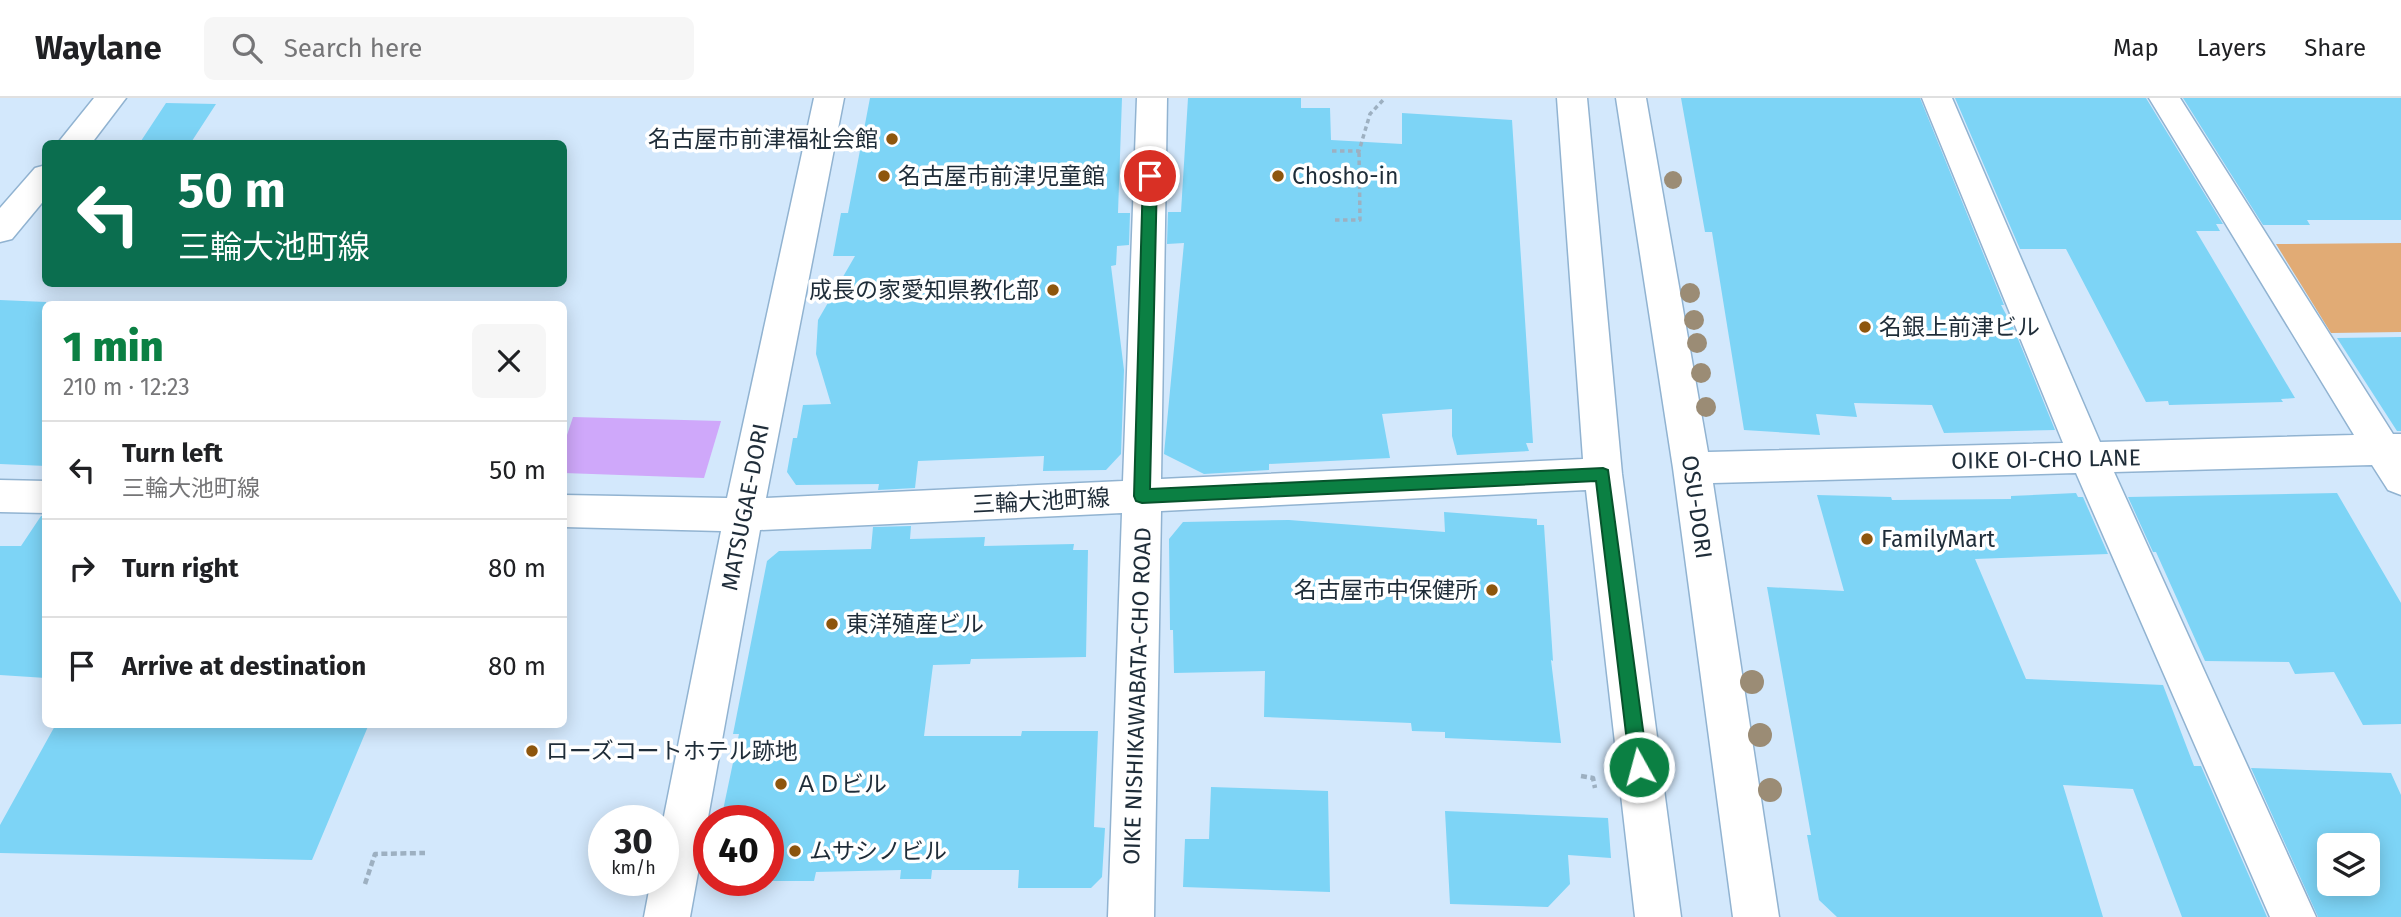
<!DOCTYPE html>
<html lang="en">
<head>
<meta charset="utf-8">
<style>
	body { margin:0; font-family:"Fira Sans","Noto Sans JP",sans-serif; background:#f6f6f6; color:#202124; height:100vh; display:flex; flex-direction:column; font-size:26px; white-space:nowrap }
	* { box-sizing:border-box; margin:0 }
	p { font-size:23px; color:#757577 }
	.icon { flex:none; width:38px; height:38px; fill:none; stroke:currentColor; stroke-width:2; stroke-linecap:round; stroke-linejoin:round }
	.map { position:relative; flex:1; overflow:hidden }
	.side { position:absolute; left:42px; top:203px; width:525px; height:427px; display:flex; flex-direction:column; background:#fff; border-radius:10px; box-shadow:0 4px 18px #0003 }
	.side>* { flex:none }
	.banner { position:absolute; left:42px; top:42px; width:525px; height:147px; border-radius:10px; box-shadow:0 4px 18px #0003; background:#0b6e4f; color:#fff; overflow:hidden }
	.fabs { position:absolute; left:2317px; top:735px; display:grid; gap:14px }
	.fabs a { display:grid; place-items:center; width:63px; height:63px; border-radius:10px; background:#fff; box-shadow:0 4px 18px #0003; font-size:35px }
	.speed { position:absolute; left:588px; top:707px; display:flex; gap:14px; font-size:35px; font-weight:700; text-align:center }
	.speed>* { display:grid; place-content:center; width:91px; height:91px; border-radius:50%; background:#fff; box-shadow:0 4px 18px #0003; line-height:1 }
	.speed small { font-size:18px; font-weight:400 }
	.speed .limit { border:10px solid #d22; background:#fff; color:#111 }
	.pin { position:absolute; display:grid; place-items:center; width:60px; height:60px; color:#fff; margin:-30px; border:4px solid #fff; border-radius:50%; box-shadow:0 2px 7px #0007 }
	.me { position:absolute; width:77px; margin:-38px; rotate:353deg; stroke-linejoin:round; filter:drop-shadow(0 0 5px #0008) }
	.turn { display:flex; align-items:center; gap:24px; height:147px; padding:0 21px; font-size:32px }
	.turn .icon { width:91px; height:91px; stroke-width:2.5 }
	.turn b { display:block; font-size:49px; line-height:60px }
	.round { display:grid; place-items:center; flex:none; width:74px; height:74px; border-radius:10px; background:#f6f6f6 }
	.head { display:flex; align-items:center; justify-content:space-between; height:119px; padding:0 21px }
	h1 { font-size:42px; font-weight:800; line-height:52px; color:#0b8043 }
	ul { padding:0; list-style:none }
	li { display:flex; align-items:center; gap:21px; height:98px; padding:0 21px; border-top:2px solid #e0e0e0 }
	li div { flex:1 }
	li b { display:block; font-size:26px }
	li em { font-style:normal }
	header { display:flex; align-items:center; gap:42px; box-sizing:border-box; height:98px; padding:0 35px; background:#fff; border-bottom:2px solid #e0e0e0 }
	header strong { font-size:33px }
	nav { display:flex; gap:38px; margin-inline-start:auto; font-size:24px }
	.search { width:490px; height:63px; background:#f6f6f6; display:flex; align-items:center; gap:18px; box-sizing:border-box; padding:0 24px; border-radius:10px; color:#757577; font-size:26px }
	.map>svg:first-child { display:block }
	.green { fill:#e1ab75 }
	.water { fill:#cfa8fa }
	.building { fill:#7dd4f6; fill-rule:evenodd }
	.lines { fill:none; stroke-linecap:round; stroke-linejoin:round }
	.minor-casing { stroke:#91b3d1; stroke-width:3 }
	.path-far1 { stroke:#9db0c1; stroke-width:3.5; stroke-dasharray:4.5 3.5; stroke-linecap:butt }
	.path { stroke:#9db0c1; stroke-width:4.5; stroke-dasharray:6 3.5; stroke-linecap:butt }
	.minor { fill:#fff; fill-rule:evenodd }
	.tree { fill:#9b8c75 }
	.route { fill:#0b8043; stroke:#07532c; stroke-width:2 }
	.poi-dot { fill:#8e560d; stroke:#fff; stroke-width:2.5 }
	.labels { text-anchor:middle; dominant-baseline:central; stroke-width:7; stroke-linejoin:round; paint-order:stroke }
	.poi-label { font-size:23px; fill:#1f2d39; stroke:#fff; text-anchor:start }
	.street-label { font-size:23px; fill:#1f2d39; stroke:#fff }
</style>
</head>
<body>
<header>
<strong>Waylane</strong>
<div class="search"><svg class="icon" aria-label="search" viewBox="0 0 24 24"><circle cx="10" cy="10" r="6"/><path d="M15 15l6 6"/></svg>Search here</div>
<nav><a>Map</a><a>Layers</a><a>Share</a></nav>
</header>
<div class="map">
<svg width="2401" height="819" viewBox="0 0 2401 819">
	<rect width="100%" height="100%" fill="#d3e8fc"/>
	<path class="green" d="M2401,145V234L2331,235L2276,146Z"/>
	<path class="water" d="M573,319L721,323L704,380L564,375V346Z"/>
	<path class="building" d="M870,0H1122L1118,115H1130L1129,147L1117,148L1116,167L1111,168L1124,272L1121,356L1106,372L1043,373L1044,358L918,363L915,390L878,392L879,386L796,387L787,374L793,340H797L803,307L831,306L816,256L818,222L855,158H833L841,115H848Z
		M1188,0H1301V10H1330L1331,42L1402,46V15L1512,22L1533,345H1526L1529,353L1457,357L1452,338V311L1382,316L1390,360L1269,366V372L1204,376L1164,356L1184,145L1167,146L1168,114H1181Z
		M1681,0H1920L2004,207H2001L2014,231L2055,332L1944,335L1932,307L1854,305L1857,319L1816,316L1820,337L1744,332L1712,134H1705Z
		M1955,0H2146L2223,126H2216L2220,133H2196L2295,300L2281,301L2283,304L2169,307L2168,303L2146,304L2066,151H2020Z
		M2183,0H2401V122H2307L2310,127H2263Z
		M166,5L216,6L190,46H139Z
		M0,202L46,204V368L0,366Z
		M2401,239V333H2397L2337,240Z
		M2076,395L2078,399H2083L2108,456L1975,461L2026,581L2163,587L2194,668H2201L2267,819H2182L2133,691L2063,687L2103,819H1837L1819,802L1807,737H1811L1767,489L1844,493L1817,397L1891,399L1892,402L2011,401V398Z
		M2337,395L2401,505V626L2363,627L2334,574L2295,576L2289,564L2205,563L2156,454H2153L2128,399Z
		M1444,414L1537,421V427H1544L1553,563L1551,562L1561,645L1445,640V634L1412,633L1411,625L1264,619L1265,573L1174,575L1173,532H1170L1169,441L1183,424L1289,422L1445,434Z
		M41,418H46V580L0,577V448H21Z
		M911,428L910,441L985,439L984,448L1074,446L1073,452H1088L1086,559L971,561L970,566L933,567L924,638H1021L1022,633H1098L1094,729L1105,730L1102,779L1091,790H1018L1019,772H932L931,781H900L901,772L816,774L814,783H768V717H722L739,636H733L767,463L779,453L871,451L873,429Z
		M56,626H369L312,762L0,755V727Z
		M2251,670L2391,675L2401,697V819H2318ZM2329,747H2368V786H2329Z
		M1211,689L1328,693L1330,794L1183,789L1185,741H1209Z
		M1445,713L1608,720L1611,760L1568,757L1570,786L1548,809L1450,806Z"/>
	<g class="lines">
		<g class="minor-casing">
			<path id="minor" d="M94,0H126L91,46H57Z
				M814,0H844L766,400L1123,383L1137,0H1167L1161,381L1583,361L1557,0H1587L1622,376L1681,819H1635L1586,392L1161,413L1154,819H1108L1122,415L760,432L690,819H644L651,782H663V723L721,433L564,429V397L727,400Z
				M1616,0H1646L1708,354L2063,345L1922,0H1952L2100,344L2354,337L2149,0H2180L2393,336H2401V397L2388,392L2372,367L2114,374L2316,819H2270L2076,375L1713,385L1779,819H1733L1673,370Z
				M46,67V100L12,141L0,144V110L35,70Z
				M0,382L46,383V415L0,414Z"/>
		</g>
		<path class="path-far1" d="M1332,53H1359L1370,16L1385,0
			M1335,122H1360L1359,53"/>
		<path class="path" d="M1581,678L1593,680L1595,690
			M365,786L375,756L425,755"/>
		<use href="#minor" class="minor"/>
	</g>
	<g class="tree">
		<circle cx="1673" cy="82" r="9"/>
		<circle cx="1690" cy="195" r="10"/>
		<circle cx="1694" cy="222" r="10"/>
		<circle cx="1697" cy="245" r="10"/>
		<circle cx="1701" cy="275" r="10"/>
		<circle cx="1706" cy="309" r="10"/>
		<circle cx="1752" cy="584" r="12"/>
		<circle cx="1760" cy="637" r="12"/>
		<circle cx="1770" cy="692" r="12"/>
	</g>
	<path class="route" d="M1150,73L1157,78L1150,391L1603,370L1608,372L1648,669L1646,675L1639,678L1633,675L1630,669L1596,383L1142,405L1136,403L1134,398L1143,78Z"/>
	<g class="poi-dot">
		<circle cx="892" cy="41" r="7"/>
		<circle cx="884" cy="78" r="7"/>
		<circle cx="1278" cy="78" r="7"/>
		<circle cx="1053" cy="192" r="7"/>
		<circle cx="1865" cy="229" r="7"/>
		<circle cx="1867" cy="441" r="7"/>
		<circle cx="1492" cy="492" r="7"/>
		<circle cx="832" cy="526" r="7"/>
		<circle cx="532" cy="653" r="7"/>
		<circle cx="781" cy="686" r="7"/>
		<circle cx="795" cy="753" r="7"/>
	</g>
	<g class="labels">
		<g class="poi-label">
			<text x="878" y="41" text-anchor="end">名古屋市前津福祉会館</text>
			<text x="898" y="78">名古屋市前津児童館</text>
			<text x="1292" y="78">Chosho-in</text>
			<text x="1039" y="192" text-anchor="end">成長の家愛知県教化部</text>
			<text x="1879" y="229">名銀上前津ビル</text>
			<text x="1881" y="441">FamilyMart</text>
			<text x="1478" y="492" text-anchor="end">名古屋市中保健所</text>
			<text x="846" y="526">東洋殖産ビル</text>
			<text x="546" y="653">ローズコートホテル跡地</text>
			<text x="795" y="686">ＡＤビル</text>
			<text x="809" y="753">ムサシノビル</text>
		</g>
		<g class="street-label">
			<text transform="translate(2046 361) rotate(-1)">OIKE OI-CHO LANE</text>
			<text transform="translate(1041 403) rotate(-3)">三輪大池町線</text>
			<text transform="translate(745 409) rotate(-79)">MATSUGAE-DORI</text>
			<text transform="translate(1697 409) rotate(82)">OSU-DORI</text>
			<text transform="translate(1137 598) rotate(-88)">OIKE NISHIKAWABATA-CHO ROAD</text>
		</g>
	</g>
</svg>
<div class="fabs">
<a><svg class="icon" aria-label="layers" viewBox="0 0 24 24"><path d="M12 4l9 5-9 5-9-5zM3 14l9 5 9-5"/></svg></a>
</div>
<div class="speed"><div>30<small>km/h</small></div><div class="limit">40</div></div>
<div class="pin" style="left:1150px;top:78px;background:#d93025"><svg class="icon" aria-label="arrive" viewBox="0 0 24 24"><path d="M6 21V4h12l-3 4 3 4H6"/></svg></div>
<svg class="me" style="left:1639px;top:669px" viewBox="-20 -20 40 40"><circle r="17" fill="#0b8043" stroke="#fff" stroke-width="3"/><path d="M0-11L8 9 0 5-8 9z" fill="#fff"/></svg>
<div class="banner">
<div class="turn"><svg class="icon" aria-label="left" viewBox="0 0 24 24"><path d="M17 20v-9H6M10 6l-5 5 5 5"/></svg><div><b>50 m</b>三輪大池町線</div></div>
</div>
<section class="side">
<div class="head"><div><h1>1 min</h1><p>210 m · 12:23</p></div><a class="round"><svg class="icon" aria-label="close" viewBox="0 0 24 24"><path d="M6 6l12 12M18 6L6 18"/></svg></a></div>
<ul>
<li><svg class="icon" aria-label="left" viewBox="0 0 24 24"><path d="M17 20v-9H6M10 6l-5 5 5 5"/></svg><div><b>Turn left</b><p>三輪大池町線</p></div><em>50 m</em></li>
<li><svg class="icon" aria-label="right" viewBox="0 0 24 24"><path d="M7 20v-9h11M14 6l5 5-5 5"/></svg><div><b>Turn right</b></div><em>80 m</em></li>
<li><svg class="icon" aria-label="arrive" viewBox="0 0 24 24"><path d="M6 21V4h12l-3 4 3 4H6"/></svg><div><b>Arrive at destination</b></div><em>80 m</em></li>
</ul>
</section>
</div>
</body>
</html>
